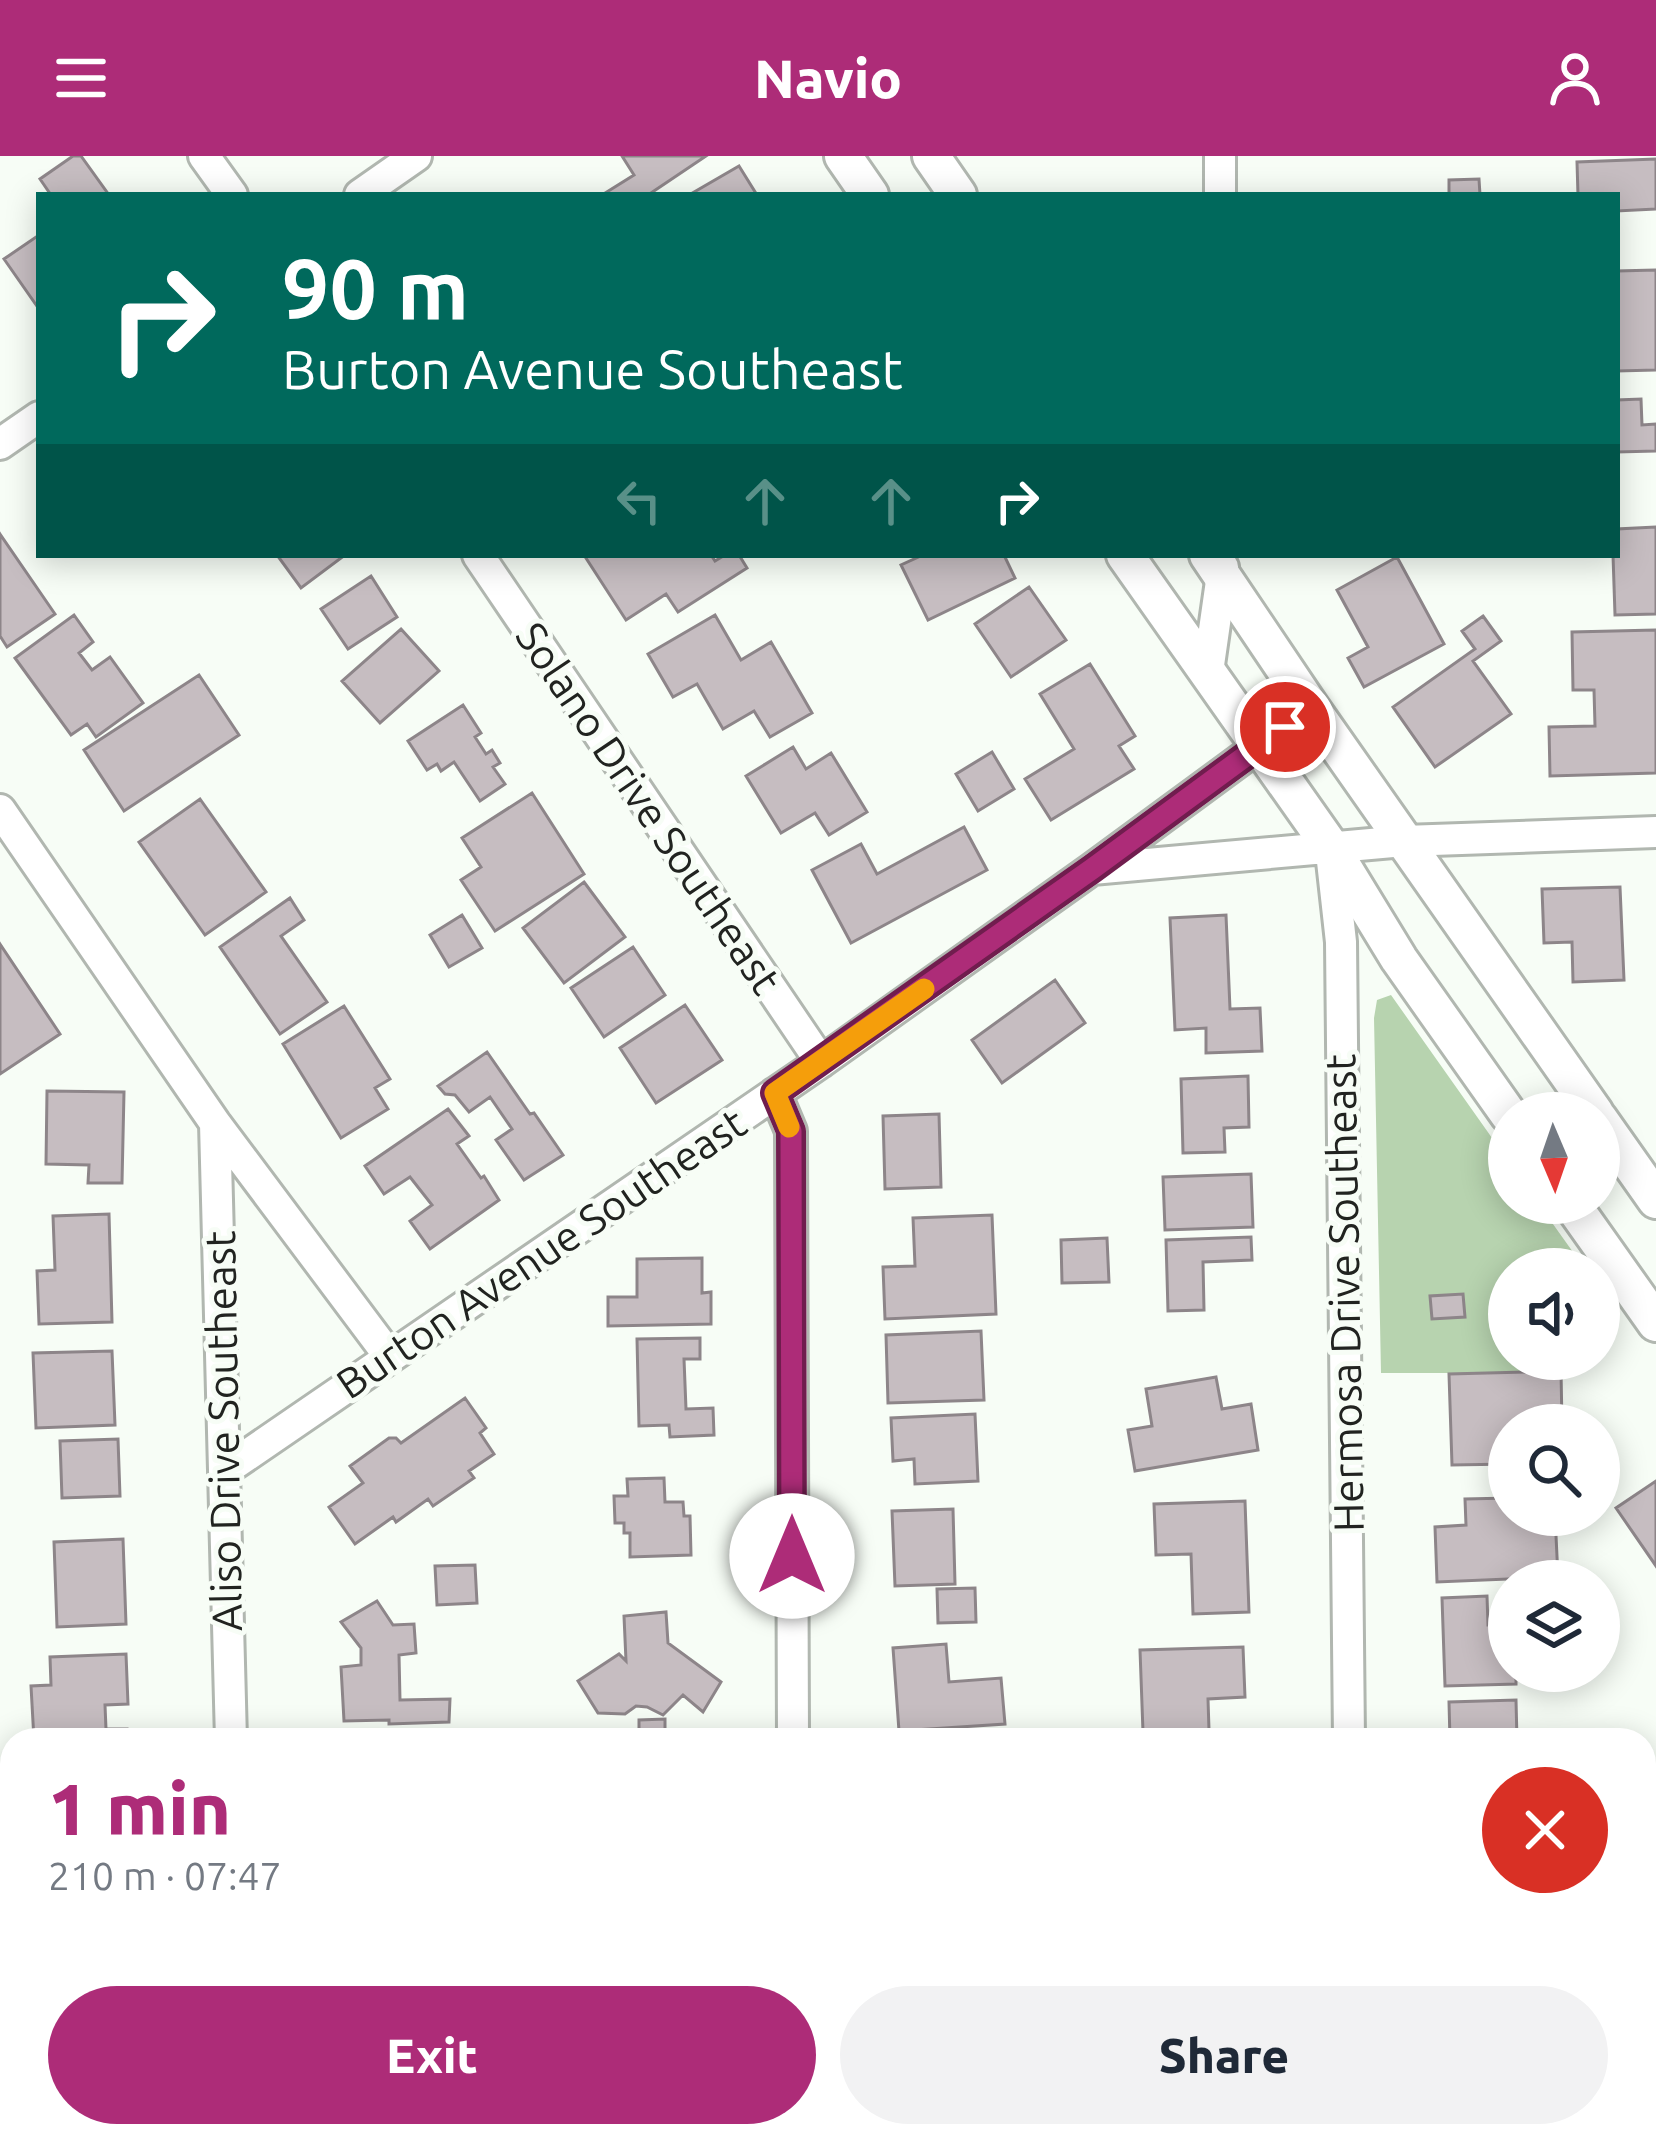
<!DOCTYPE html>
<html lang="en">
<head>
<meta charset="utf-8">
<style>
	body { margin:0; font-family:Ubuntu,sans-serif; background:#f2f2f3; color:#1f2937; height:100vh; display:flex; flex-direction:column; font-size:45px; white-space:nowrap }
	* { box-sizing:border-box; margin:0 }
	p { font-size:39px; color:#747a83 }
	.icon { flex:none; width:66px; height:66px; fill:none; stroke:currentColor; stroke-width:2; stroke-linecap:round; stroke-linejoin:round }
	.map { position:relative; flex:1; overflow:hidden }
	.sheet { position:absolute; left:0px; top:1572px; width:1656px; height:420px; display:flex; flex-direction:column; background:#fff; border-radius:36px 36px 0 0; box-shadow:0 6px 30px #0003 }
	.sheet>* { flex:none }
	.guide { position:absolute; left:36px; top:36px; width:1584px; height:366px; border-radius:0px; box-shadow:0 6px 30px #0003; background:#00695c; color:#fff; overflow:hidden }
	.needle { width:78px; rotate:178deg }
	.tools { position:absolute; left:1488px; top:936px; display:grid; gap:24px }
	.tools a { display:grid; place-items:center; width:132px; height:132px; border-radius:50%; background:#fff; box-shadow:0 6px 30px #0003; font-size:60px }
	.pin { position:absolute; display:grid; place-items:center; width:102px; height:102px; color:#fff; margin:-51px; border:6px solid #fff; border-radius:50%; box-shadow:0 3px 12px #0007 }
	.me { position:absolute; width:132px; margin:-66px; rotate:0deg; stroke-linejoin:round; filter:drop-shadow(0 0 9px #0008) }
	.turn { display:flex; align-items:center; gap:42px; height:252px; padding:0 48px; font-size:54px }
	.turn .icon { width:156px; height:156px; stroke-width:2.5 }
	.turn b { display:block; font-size:84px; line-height:102px }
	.lanes { display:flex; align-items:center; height:114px; padding:0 48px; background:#0003; justify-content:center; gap:60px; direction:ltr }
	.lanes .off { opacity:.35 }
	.round { display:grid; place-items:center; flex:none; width:126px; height:126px; border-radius:63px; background:#f2f2f3 }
	.overview { display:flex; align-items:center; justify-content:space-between; height:204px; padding:0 48px }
	h1 { font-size:72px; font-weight:800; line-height:90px; color:#ad2c78 }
	.cta { display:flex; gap:24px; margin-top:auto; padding:24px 48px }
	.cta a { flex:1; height:138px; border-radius:72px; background:#ad2c78; color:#fff; font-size:48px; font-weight:800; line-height:138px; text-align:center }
	.cta a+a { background:#f2f2f3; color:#1f2937 }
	header { display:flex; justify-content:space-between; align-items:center; height:156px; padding:0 48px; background:#ad2c78; color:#fff; font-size:54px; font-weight:800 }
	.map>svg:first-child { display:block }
	.green { fill:#b7d3af }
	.building { fill:#c6bdc1; stroke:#8d8589; stroke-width:3 }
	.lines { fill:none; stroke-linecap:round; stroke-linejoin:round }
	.minor-casing { stroke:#b1b7b0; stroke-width:36 }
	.tertiary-casing { stroke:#b1b7b0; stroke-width:42 }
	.minor { stroke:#fff; stroke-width:30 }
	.tertiary { stroke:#fff; stroke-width:36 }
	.route-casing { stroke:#701d4e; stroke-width:30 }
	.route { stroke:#ad2c78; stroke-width:21 }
	.slow { stroke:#f59e0b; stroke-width:21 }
	.labels { text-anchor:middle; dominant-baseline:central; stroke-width:10; stroke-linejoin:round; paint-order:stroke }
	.street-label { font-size:42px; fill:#212320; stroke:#f7fdf6 }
</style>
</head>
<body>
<header><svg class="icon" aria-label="menu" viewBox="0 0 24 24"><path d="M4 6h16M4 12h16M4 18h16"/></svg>Navio<svg class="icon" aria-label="person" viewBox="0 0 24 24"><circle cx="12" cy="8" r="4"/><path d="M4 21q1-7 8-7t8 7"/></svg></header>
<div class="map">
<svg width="1656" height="1992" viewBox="0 0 1656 1992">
	<rect width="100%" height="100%" fill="#f7fdf6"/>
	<path class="green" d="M1391,839L1509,1006V1047H1538L1585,1113H1509V1203H1593L1574,1217H1381L1374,862L1377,844Z"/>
	<path class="building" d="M73,0H81L109,39H51L40,23Z
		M622,0H706L648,39H602L634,19Z
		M1656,3V53L1617,55V39H1578L1577,6Z
		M739,10L757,39H689Z
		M1479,23L1480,39H1449V24Z
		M39,79V153L4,103Z
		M1656,114V214L1617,215V115Z
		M1641,243L1642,269L1656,268V295L1617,296V244Z
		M1656,371V458L1615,459L1613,399H1617V373Z
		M0,378L55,458L7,491L0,480Z
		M277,399H345L301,432Z
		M584,399H711L715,405L725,399H739L747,412L678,456L666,438L626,464Z
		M923,399H1004L1015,422L928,464L901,409Z
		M1397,401L1444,488L1364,531L1348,502L1368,491L1337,434Z
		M371,420L397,461L348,493L321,453Z
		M1029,431L1066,484L1011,521L975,468Z
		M74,459L93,486L79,497L92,514L110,501L143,547L96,581L87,568L71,579L15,502Z
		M715,459L741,504L771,486L812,557L770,581L754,555L723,573L697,528L673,541L648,498Z
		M1483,460L1501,485L1473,505L1511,558L1435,611L1393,551L1475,493L1462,475Z
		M401,473L439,515L380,567L342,525Z
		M1656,474V617L1550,620L1549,571L1595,570L1594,534H1573L1572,476Z
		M1090,508L1135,580L1119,590L1134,613L1051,664L1025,623L1074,593L1040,538Z
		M199,519L239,579L124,655L84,594Z
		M463,549L481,577L475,581L486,598L492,594L500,607L493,611L505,628L480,645L454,606L441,615L437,608L427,614L408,585Z
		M793,591L806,613L831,597L867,656L829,679L815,657L781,677L746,620Z
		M992,596L1014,633L978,655L956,618Z
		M532,637L584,718L495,775L461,724L481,711L462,682Z
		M200,643L266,736L205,779L139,686Z
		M964,671L987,714L851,787L812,714L861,688L877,718Z
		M584,726L625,781L564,827L523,772Z
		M1620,731L1624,824L1573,826L1572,786L1544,787L1542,733Z
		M290,742L304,764L281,780L327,846L280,878L220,791Z
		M462,759L482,792L449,811L430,779Z
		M1226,759L1230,853L1260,852L1262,895L1206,897V872L1175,874L1170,762Z
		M0,788L60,878L0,918Z
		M633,791L665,839L604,881L571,832Z
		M1055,824L1085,867L1002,927L972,884Z
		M685,849L722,904L656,947L620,892Z
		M344,850L390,923L375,932L388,953L341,982L283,888Z
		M487,896L530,958L534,957L563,999L524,1024L496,984L512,973L490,941L469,956L455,939L445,938L438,930Z
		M1248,920L1249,971L1224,972L1225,996L1183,997L1181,923Z
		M47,935L124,936L122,1027H88L89,1009L46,1008Z
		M448,953L469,980L457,988L481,1022L484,1020L499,1044L430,1093L410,1065L432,1049L410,1021L384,1038L365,1010Z
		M939,958L941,1031L885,1033L883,960Z
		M1251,1018L1253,1071L1165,1074L1163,1021Z
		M109,1058L112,1166L39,1168L37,1115L55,1114L53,1060Z
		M992,1059L996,1158L885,1163L883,1111L915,1110L913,1062Z
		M1251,1081L1252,1104L1203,1106L1204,1154L1168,1155L1166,1084Z
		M1107,1082L1109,1126L1062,1127L1061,1084Z
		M702,1102V1137L711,1136V1168L608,1170V1141H637V1103Z
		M1463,1138L1465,1161L1432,1163L1430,1140Z
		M981,1175L984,1244L888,1247L886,1179Z
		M700,1182V1203H684L686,1253L713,1252L714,1279L670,1281L669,1269L639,1270L637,1183Z
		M112,1195L115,1269L36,1272L33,1197Z
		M1561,1215L1562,1269H1509V1308L1452,1309L1449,1218Z
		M1216,1221L1222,1253L1251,1248L1258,1294L1135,1315L1128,1274L1152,1270L1146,1233Z
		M465,1242L486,1272L480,1277L494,1298L469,1315L474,1322L433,1350L428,1343L396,1366L393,1361L355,1388L329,1351L363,1327L350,1310L389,1282H396L401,1287Z
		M975,1258L978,1325L915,1328L914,1303L893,1305L891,1262Z
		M118,1283L120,1340L62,1342L60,1285Z
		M664,1322L665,1346H683L684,1360H690L691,1399L630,1401V1377H624V1367H615L614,1340H628L627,1323Z
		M1656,1325V1410L1616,1352Z
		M1509,1342V1359H1555L1558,1421L1437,1426L1435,1371L1466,1369L1465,1343Z
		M1245,1345L1249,1456L1193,1458L1191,1398L1156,1399L1154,1348Z
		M953,1353L955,1428L895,1430L892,1355Z
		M123,1383L126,1468L57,1471L54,1386Z
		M475,1409L477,1447L437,1449L435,1410Z
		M975,1432L976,1466L938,1467L937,1433Z
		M1487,1440L1488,1469H1509V1515H1516V1528L1445,1530L1442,1442Z
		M377,1445L393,1469L414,1468L416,1497L399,1499L400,1544L450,1543L449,1566L389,1568V1564L344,1565L341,1511L361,1509V1492L341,1466Z
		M666,1456L668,1487L721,1526L703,1556L683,1539L663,1559L647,1551L636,1550L625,1558L598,1557L578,1525L619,1498L626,1505L624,1460Z
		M946,1488L949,1526L1001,1522L1005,1568L899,1575L893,1492Z
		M1243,1491L1245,1541L1208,1543L1209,1574L1143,1576L1140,1494Z
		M126,1498L128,1548L105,1549L106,1573H127V1584H34L31,1530L51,1529L50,1501Z
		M1516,1544L1517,1584H1450L1449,1546Z
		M665,1563V1576L703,1574V1584H589V1577L639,1576V1564Z
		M0,1851H12V1895H0Z
		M75,1980H138L139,1992H76Z
		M353,1980H411L412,1992H361V1989L353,1990Z
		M902,1980H963V1992H903Z
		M1213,1980H1275V1992H1213Z
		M1457,1980H1601V1992H1458Z"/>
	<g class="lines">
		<g class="minor-casing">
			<path id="minor" d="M204,0L232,39
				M1220,0V39
				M360,39L416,0
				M0,288L39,261
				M478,399L821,906
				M1208,516L1223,411
				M0,654L215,967L390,1201
				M1331,696L1341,786L1349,1584
				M1092,713L1404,685L1656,676
				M775,937L791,975L793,1584
				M215,967L231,1584
				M224,1315L821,906L1092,713L1311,552
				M1644,1737L1656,1736
				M0,1790L12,1789
				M244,1980V1992
				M800,1980L801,1992
				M1358,1980L1359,1992"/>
		</g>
		<g class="tertiary-casing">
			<path id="tertiary" d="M843,0L870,39
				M931,0L958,39
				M1125,399L1330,690L1399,803L1509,959
				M1208,399L1311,552L1595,957
				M1599,963L1656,1044
				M1571,1047L1656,1167"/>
		</g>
		<use href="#minor" class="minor"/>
		<use href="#tertiary" class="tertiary"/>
	</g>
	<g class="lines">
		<g class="route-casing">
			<path id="route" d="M792,1400L791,975L775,937L1092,713L1285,571"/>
		</g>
		<use href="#route" class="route"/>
		<path class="slow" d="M789,971L775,937L924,833"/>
	</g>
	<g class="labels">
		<g class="street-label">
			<text transform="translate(649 652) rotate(56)">Solano Drive Southeast</text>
			<text transform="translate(541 1097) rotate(-34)">Burton Avenue Southeast</text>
			<text transform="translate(1344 1137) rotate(-91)">Hermosa Drive Southeast</text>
			<text transform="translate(223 1275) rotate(-91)">Aliso Drive Southeast</text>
		</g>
	</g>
</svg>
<div class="tools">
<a><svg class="needle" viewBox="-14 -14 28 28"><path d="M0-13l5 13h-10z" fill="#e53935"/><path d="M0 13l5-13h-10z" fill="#747a83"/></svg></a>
<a><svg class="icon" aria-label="sound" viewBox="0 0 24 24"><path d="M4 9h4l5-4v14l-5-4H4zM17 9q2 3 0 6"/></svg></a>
<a><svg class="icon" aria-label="search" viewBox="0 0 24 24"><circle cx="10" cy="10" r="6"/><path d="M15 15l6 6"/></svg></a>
<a><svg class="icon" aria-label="layers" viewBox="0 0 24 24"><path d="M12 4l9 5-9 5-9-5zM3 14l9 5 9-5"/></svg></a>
</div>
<div class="pin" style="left:1285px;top:571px;background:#d93025"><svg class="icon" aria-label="arrive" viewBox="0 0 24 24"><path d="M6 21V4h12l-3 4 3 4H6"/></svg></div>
<svg class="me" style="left:792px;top:1400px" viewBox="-20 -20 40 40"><circle r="19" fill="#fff"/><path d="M0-13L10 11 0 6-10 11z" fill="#ad2c78"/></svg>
<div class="guide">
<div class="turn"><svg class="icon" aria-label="right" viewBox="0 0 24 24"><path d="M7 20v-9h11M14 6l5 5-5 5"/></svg><div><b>90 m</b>Burton Avenue Southeast</div></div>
<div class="lanes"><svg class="icon off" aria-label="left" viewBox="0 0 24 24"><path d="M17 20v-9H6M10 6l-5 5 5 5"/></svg><svg class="icon off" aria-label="ahead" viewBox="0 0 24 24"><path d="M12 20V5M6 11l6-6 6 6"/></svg><svg class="icon off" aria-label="ahead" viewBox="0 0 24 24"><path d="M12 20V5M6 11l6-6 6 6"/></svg><svg class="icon" aria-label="right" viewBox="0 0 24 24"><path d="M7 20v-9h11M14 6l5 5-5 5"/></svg></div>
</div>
<section class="sheet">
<div class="overview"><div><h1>1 min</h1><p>210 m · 07:47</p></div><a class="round" style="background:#d93025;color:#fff"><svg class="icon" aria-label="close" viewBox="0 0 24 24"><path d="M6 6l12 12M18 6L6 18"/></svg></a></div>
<div class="cta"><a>Exit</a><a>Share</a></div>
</section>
</div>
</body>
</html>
